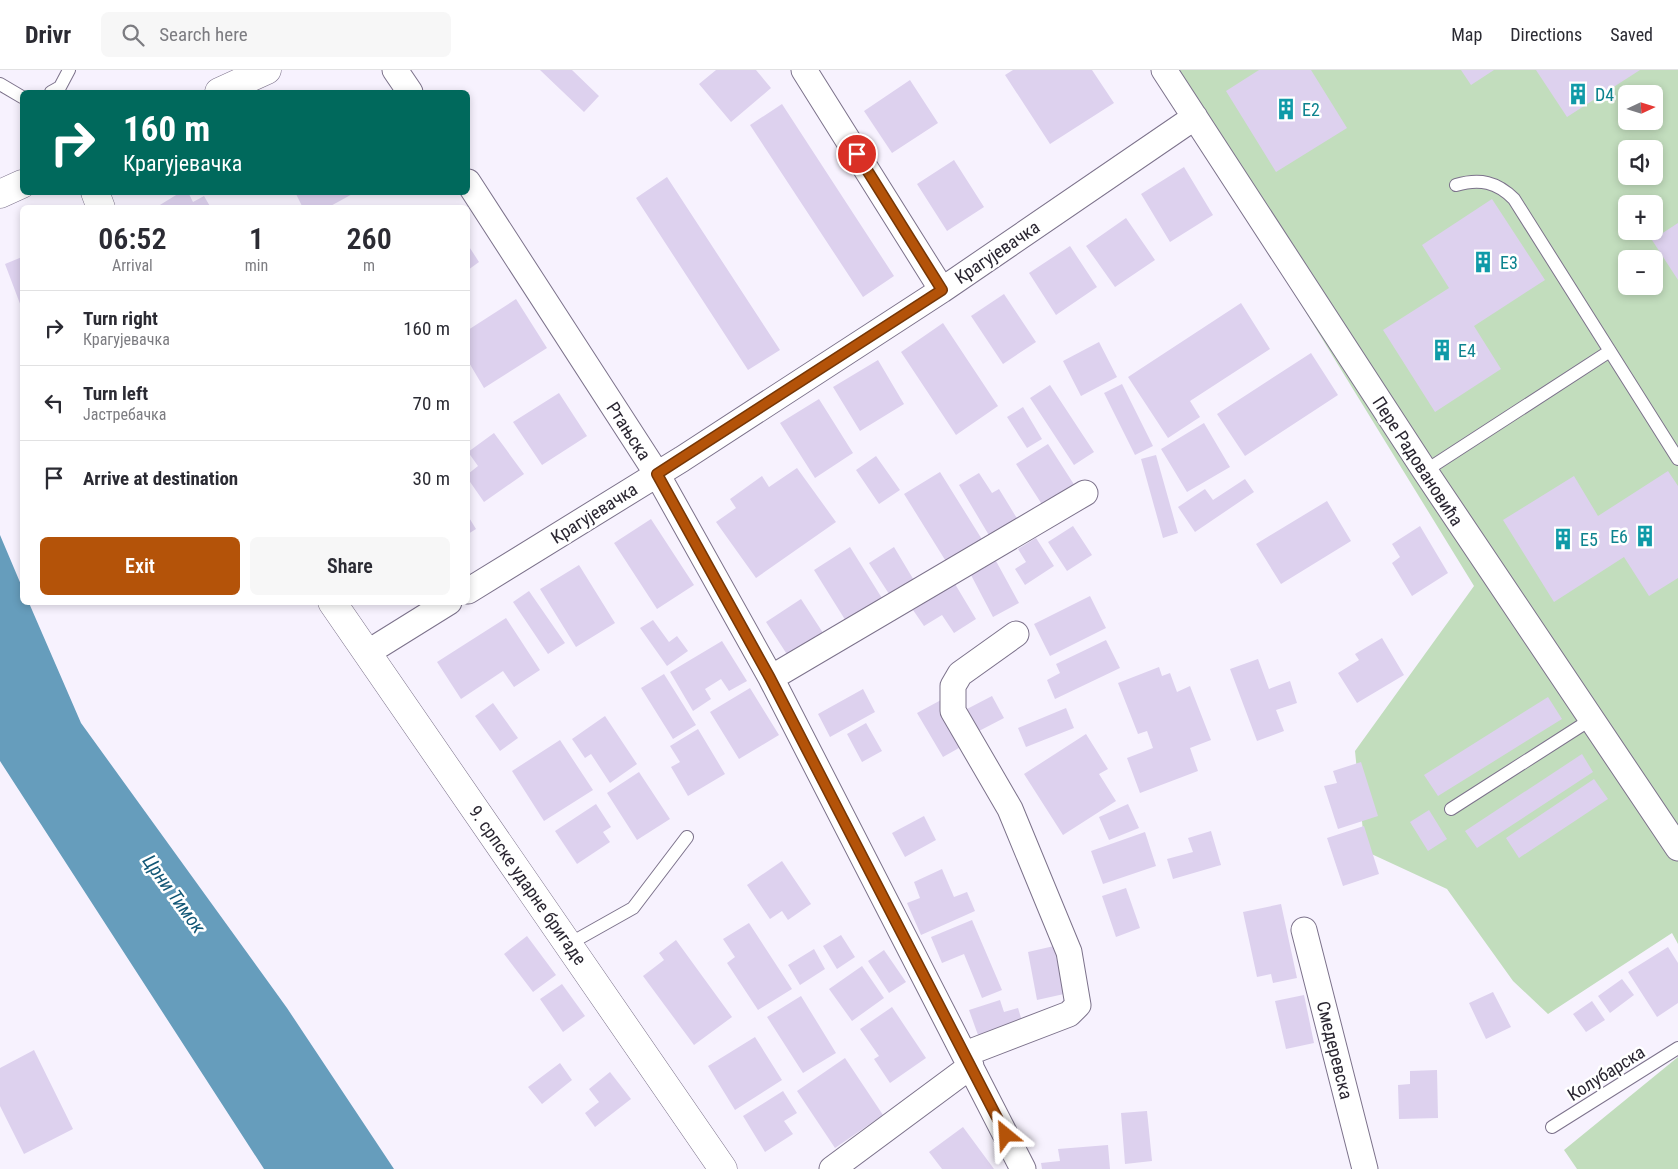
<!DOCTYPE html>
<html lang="en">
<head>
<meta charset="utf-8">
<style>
	body { margin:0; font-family:"Roboto Condensed",sans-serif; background:#f7f7f7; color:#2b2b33; height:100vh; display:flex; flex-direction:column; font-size:19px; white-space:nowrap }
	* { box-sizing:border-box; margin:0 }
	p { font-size:16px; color:#7c7c81 }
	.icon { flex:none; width:28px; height:28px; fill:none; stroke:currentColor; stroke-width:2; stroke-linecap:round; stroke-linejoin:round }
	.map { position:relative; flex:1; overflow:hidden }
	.drawer { position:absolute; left:20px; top:135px; width:450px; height:400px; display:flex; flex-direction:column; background:#fff; border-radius:8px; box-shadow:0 2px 8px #0003 }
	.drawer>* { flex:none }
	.banner { position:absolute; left:20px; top:20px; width:450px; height:105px; border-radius:8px; box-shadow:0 2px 8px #0003; background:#00695c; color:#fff; overflow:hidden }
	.needle { width:32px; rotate:86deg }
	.fabs { position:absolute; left:1618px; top:15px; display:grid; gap:10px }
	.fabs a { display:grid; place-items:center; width:45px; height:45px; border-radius:8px; background:#fff; box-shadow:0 2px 8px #0003; font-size:25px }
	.pin { position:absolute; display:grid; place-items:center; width:42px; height:42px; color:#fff; margin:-21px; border:2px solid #fff; border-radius:50%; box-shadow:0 1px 5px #0007 }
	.me { position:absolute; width:55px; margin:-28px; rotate:333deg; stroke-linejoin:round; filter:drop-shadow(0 0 4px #0008) }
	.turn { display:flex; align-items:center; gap:18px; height:105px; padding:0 20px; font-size:22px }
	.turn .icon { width:65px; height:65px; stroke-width:2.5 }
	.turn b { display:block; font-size:35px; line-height:42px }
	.eta { display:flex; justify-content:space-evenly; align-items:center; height:85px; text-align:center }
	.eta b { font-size:30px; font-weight:600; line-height:35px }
	.cta { display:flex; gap:10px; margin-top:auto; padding:10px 20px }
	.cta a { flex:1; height:58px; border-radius:8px; background:#b45309; color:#fff; font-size:20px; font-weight:600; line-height:58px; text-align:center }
	.cta a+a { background:#f7f7f7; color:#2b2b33 }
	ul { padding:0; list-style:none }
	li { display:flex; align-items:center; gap:15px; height:75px; padding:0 20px; border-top:1px solid #e1e1e2 }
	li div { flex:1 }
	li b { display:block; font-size:19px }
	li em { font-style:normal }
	header { display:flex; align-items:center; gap:30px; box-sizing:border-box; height:70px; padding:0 25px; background:#fff; border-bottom:1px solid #e1e1e2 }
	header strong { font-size:24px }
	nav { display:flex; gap:28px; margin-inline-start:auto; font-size:18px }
	.search { width:350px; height:45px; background:#f7f7f7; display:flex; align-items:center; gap:12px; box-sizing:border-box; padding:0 18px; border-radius:8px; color:#7c7c81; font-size:19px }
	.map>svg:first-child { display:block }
	.green { fill:#c2ddbd; fill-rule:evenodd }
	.water { fill:#669dbc }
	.building { fill:#ddd1ee }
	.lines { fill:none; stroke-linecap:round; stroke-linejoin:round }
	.service-casing { stroke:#7c728b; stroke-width:14 }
	.minor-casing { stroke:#7c728b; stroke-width:27 }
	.tertiary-casing { stroke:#7c728b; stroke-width:29 }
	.service { stroke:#fff; stroke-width:12 }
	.minor { stroke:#fff; stroke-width:25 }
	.tertiary { stroke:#fff; stroke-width:28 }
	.route-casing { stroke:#753606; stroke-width:12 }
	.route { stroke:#b45309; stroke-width:9 }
	.labels { text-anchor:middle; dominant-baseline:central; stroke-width:5; stroke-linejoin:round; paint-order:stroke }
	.culture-label { font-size:18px; fill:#0d838f; stroke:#fff; text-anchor:start }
	.street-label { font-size:18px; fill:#2a2631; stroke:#fff }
	.water-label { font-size:19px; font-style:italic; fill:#125776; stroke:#fff }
</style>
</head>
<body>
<header>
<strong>Drivr</strong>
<div class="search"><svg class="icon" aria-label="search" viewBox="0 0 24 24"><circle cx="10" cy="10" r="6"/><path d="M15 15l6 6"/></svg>Search here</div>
<nav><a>Map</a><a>Directions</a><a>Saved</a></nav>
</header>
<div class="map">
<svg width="1678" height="1099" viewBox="0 0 1678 1099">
	<rect width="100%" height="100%" fill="#f7f2fe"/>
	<path class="green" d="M1157,0H1678V874L1672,863L1548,944L1513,911L1447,819L1365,781L1355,681L1474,516ZM1626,24H1654V51H1626ZM1626,79H1654V106H1626ZM1626,134H1654V161H1626ZM1626,189H1654V216H1626Z
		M1678,987V1099H1577L1564,1080Z"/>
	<path class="water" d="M0,465L22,517V532L29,533L81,653L287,938L394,1099H264L0,691Z"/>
	<path class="building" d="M540,0H572L599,26L584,42Z
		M716,0H756L771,18L731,52L699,14Z
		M1013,0H1092L1114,33L1050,74L1005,5Z
		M1259,0H1311L1347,58L1276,102L1226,21Z
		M1461,0H1494L1471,15Z
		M1536,0H1640L1567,47Z
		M910,10L938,53L892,83L864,41Z
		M782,34L894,206L863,227L750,55Z
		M954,90L984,137L947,161L917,114Z
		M1184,97L1213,145L1170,172L1141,124Z
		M667,107L780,280L748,300L636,128Z
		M181,122H188L193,132L204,126L211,138H155Z
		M295,122H356L327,138H303Z
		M1492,129L1545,210L1474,256L1501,299L1435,342L1383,260L1449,218L1422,175Z
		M1126,148L1155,190L1115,217L1086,176Z
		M1678,153V210L1652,170Z
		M468,175L479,192L468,200Z
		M1070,176L1097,217L1056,245L1029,203Z
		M22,187V239L5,194Z
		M1004,224L1036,272L1003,294L971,246Z
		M516,229L547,278L484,318L468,291V260Z
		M1241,233L1270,279L1190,331L1200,347L1168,368L1128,307Z
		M943,253L998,336L956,365L901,282Z
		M1099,272L1117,307L1081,326L1063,291Z
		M1311,283L1338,325L1245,386L1217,344Z
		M878,290L904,334L860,361L833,317Z
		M1122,314L1153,376L1135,385L1104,323Z
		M1050,315L1094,382L1074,395L1030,328Z
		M559,323L587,366L542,395L513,352Z
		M819,329L853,383L815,408L780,353Z
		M1023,337L1042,369L1027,378L1007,347Z
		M1204,353L1230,397L1187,422L1161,379Z
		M494,363L524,404L484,432L468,409V404L478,396L468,382Z
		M1048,374L1075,416L1043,436L1016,394Z
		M1156,385L1178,463L1163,468L1141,389Z
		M876,386L900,420L879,434L856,400Z
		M797,398L836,452L756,508L716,452L736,438L730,429L762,406L769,417Z
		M1668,401L1678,416V508L1649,526L1624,487L1554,532L1503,450L1574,406L1598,446Z
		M940,402L983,471L947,493L904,424Z
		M979,403L992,423L999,419L1018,450L990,467L959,415Z
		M1245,409L1254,422L1195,462L1178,437L1205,419L1213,430Z
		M1327,431L1351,471L1281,514L1256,474Z
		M468,446L476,459L468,464Z
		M651,449L694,515L657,539L614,473Z
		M1073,456L1092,485L1067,501L1048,472Z
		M1420,456L1448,503L1412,526L1392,493L1400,487L1392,474Z
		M1036,468L1054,496L1025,515L1015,499L1026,492L1018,479Z
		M850,477L885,533L849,556L814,500Z
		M894,477L915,512L891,527L869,493Z
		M996,491L1019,533L993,547L971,505Z
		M579,495L615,553L576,577L540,519Z
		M955,514L976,549L954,563L942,545L924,556L913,540Z
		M529,521L565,573L548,584L513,532Z
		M1090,526L1106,558L1050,586L1034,554Z
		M801,529L825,566L790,589L766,552Z
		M506,548L540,600L514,617L503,601L461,629L437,592Z
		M653,550L669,572L677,566L688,581L667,596L640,558Z
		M1382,568L1404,605L1357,633L1338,603L1359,590L1355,584Z
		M1106,570L1120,598L1055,629L1047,610L1060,603L1056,594Z
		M722,571L747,611L729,621L721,609L705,619L711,629L693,641L670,602Z
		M1258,589L1269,619L1290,611L1297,633L1276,640L1284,661L1257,671L1230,599Z
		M1159,597L1162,606L1170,603L1177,622L1190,616L1211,670L1190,678L1198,701L1140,723L1127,688L1153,678L1147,661L1138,664L1118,613Z
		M664,604L696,655L673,669L641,618Z
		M750,618L779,665L739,689L710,642Z
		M863,619L875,642L830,667L818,644Z
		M992,626L1004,648L979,661L967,639Z
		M1548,627L1562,649L1438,726L1424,705Z
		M941,630L966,674L943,687L917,643Z
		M493,633L518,668L500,681L475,646Z
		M1066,638L1074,658L1026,677L1018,658Z
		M605,646L637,694L610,713L591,684L585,688L572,669Z
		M866,653L882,681L862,692L847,664Z
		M698,659L725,704L688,726L671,697L680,692L670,676Z
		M1086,664L1108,699L1099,704L1116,731L1063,765L1024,704Z
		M560,670L593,720L544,751L512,701Z
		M1582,684L1593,702L1477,778L1465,761Z
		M1361,692L1378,746L1338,759L1324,716L1337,713L1333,701Z
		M639,702L670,749L637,770L607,723Z
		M1594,709L1608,729L1519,788L1506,768Z
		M596,734L611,757L603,762L610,772L577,794L555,761Z
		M1128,734L1139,758L1109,770L1099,747Z
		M1429,740L1447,769L1428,781L1410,752Z
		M924,746L936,770L905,787L892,763Z
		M1364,756L1379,804L1343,816L1327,768Z
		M1211,761L1221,795L1173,809L1167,789L1193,782L1188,768Z
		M1145,762L1156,796L1103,814L1091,781Z
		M782,791L811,834L788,850L782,841L770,849L747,815Z
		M942,799L954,827L967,822L975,841L921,865L907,833L920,828L914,812Z
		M1126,818L1140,858L1116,867L1102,826Z
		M1281,834L1297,908L1273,913L1271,904L1257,907L1243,842Z
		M972,850L1002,920L982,928L964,884L942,893L931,867Z
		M749,853L792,919L758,940L727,893L735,887L723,869Z
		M841,865L855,887L837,899L823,876Z
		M527,866L556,905L533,922L504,884Z
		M676,870L732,947L694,975L643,906L664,890L659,883Z
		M1054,876L1064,924L1037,930L1028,882Z
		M1668,877L1678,893V933L1657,947L1628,902Z
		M814,879L825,899L800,915L788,895Z
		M884,880L906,912L889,923L868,891Z
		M862,896L884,928L852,951L829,919Z
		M1622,909L1634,925L1610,943L1598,926Z
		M562,914L585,946L563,962L540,929Z
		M1493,922L1511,957L1486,969L1469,933Z
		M1304,925L1314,973L1286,979L1275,931Z
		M801,926L836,983L803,1003L767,947Z
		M1000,930L1004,942L1018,938L1022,951L978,965L969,940Z
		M1592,931L1605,950L1586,962L1573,944Z
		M892,937L926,988L890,1013L874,989L879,986L860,959Z
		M755,967L782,1010L735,1040L708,996Z
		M34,980L73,1059L24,1084L0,1036V998Z
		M845,988L883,1045L835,1078L797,1021Z
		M560,993L572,1010L542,1034L528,1017Z
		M1437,1000L1438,1048L1399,1049L1398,1015L1410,1014V1001Z
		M610,1002L631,1029L595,1057L585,1043L599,1032L589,1019Z
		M783,1021L797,1043L784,1051L793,1064L765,1082L743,1046Z
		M1147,1041L1152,1091L1125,1094L1121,1043Z
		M963,1057L994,1099H942L929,1082Z
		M1108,1075L1110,1099H1042L1041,1093L1060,1091L1058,1079Z"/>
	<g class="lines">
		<g class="service-casing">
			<path id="service" d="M0,14L22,27
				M51,22L60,17L69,0
				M1456,115C1480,108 1497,112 1514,129L1678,389
				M1425,401L1610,281
				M1451,739L1590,650
				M569,874L633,838L687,767
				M1552,1057L1678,978"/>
		</g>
		<g class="minor-casing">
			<path id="minor" d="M395,0L410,22
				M804,0L942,220
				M1164,0L1425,401L1678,778
				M468,112L657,404L771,608L1023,1099
				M468,521L682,389L942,220L1195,47
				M367,583L449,532
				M771,608L1085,423
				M1304,860L1365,1099
				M965,984L1069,944L1078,935L1069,882L1010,739L953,641V616L960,604L1016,564
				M832,1099L971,996"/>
		</g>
		<g class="tertiary-casing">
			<path id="tertiary" d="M219,22L267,0
				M95,122L101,138
				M0,124L22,114
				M332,532L723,1099"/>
		</g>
		<use href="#service" class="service"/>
		<use href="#minor" class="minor"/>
		<use href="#tertiary" class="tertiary"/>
	</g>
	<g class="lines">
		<g class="route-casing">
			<path id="route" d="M857,84L942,220L657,404L770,608L1006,1065"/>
		</g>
		<use href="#route" class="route"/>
	</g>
	<defs>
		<g id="building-bare" transform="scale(1.725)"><path d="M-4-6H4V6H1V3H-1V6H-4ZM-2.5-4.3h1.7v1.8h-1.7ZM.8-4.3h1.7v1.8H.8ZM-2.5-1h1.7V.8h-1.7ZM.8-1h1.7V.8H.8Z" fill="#0f9aa8" stroke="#fff" stroke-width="2.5" paint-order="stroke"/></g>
	</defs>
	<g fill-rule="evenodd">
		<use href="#building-bare" x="1578" y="24"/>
		<use href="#building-bare" x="1286" y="39"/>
		<use href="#building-bare" x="1483" y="192"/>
		<use href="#building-bare" x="1442" y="280"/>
		<use href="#building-bare" x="1645" y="466"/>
		<use href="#building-bare" x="1563" y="469"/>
	</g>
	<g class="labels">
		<g class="culture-label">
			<text x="1595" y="24">D4</text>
			<text x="1302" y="39">E2</text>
			<text x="1500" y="192">E3</text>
			<text x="1458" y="280">E4</text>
			<text x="1628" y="466" text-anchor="end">E6</text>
			<text x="1580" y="469">E5</text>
		</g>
		<g class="street-label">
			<text transform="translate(997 182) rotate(-34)">Крагујевачка</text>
			<text transform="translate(629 361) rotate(57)">Ртањска</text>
			<text transform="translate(1418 391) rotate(57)">Пере Радовановића</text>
			<text transform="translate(594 443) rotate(-32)">Крагујевачка</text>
			<text transform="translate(528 815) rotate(55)">9. српске ударне бригаде</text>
			<text transform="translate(1335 980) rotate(76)">Смедеревска</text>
			<text transform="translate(1606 1003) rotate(-32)">Колубарска</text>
		</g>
		<g class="water-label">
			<text transform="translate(174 824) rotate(54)">Црни Тимок</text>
		</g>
	</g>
</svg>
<div class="fabs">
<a><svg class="needle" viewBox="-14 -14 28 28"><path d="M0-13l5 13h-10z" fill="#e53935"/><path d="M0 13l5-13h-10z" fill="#7c7c81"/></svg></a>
<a><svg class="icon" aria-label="sound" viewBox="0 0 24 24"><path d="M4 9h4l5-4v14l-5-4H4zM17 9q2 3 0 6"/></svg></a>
<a>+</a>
<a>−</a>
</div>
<div class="pin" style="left:857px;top:84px;background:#d93025"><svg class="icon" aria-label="arrive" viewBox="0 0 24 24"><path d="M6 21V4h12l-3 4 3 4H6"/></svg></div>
<svg class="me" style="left:1006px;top:1065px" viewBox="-20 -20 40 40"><path d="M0-17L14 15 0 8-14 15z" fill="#b45309" stroke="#fff" stroke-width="4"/></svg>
<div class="banner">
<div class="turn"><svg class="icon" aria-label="right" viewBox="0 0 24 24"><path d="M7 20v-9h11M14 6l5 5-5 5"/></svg><div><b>160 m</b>Крагујевачка</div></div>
</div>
<section class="drawer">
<div class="eta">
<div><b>06:52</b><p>Arrival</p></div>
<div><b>1</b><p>min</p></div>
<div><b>260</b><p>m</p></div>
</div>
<ul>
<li><svg class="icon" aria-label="right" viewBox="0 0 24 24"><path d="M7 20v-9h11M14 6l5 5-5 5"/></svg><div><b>Turn right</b><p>Крагујевачка</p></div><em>160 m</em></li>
<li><svg class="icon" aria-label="left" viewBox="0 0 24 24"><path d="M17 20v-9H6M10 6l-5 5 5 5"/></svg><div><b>Turn left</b><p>Јастребачка</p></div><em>70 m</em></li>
<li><svg class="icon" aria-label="arrive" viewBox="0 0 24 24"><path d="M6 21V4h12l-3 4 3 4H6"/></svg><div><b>Arrive at destination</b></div><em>30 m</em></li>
</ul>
<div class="cta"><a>Exit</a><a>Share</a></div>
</section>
</div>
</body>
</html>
